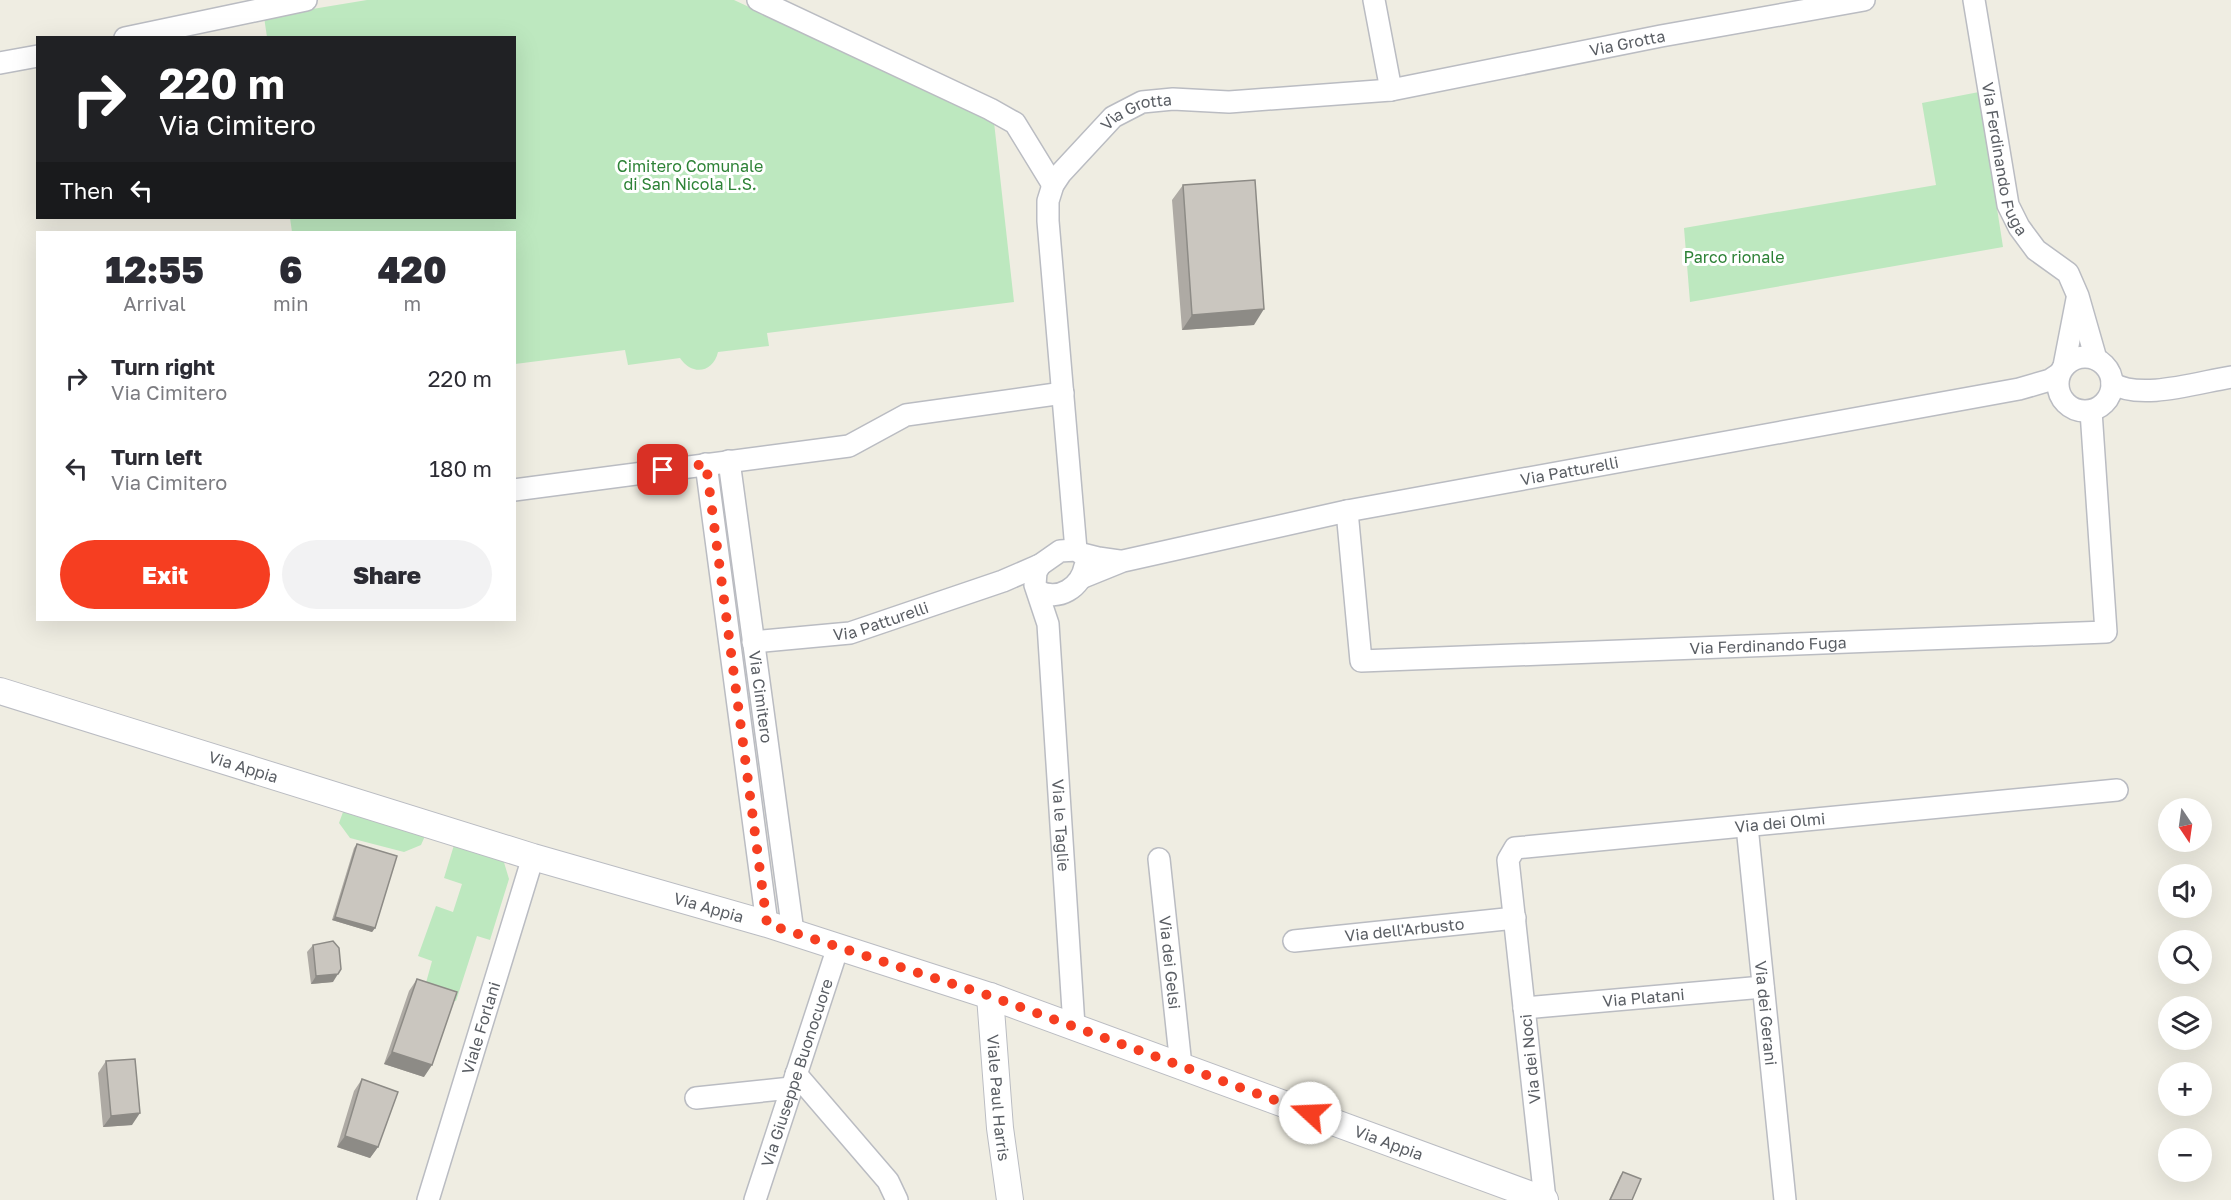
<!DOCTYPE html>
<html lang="en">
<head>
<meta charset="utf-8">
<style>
	body { margin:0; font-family:"Golos Text",sans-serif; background:#f2f2f3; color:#2b2b33; height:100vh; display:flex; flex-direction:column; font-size:22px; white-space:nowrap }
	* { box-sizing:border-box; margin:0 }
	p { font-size:20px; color:#7c7c81 }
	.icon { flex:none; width:33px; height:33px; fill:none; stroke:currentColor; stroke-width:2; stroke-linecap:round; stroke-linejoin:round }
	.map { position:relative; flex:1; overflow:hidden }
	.sheet { position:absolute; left:36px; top:231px; width:480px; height:390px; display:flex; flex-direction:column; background:#fff; border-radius:0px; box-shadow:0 6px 24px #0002 }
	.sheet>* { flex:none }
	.top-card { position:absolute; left:36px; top:36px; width:480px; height:183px; border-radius:0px; box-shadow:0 6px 24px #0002; background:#202124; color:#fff; overflow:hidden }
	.needle { width:39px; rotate:167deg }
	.fabs { position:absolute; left:2158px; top:798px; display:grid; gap:12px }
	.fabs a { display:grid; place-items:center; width:54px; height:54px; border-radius:50%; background:#fff; box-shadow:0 6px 24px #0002; font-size:30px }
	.pin { position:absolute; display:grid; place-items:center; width:51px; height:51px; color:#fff; margin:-26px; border-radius:12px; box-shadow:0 3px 9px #0006 }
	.me { position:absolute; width:66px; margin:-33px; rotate:290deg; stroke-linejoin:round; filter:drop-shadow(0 0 4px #0008) }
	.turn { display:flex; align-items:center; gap:21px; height:126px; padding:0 24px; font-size:27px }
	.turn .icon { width:78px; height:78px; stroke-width:2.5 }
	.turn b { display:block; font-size:42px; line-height:51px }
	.then { display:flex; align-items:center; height:57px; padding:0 24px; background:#0003; gap:12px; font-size:22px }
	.eta { display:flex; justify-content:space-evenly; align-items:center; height:102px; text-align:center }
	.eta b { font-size:36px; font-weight:800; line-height:42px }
	.button { display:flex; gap:12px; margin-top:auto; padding:12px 24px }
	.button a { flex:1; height:69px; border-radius:36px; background:#f63e21; color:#fff; font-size:24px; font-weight:800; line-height:69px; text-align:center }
	.button a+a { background:#f2f2f3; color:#2b2b33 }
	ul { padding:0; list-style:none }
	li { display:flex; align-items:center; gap:18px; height:90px; padding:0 24px }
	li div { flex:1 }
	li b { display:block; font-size:22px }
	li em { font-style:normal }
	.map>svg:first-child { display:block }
	.green { fill:#bde8bf }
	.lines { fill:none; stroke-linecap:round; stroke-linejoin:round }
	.minor-casing { stroke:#babcc2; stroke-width:24 }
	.tertiary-casing { stroke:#babcc2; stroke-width:28 }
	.minor { stroke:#fff; stroke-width:21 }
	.tertiary { stroke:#fff; stroke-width:26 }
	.wall { fill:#aeaaa4 }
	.shaded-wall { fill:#8d8b86 }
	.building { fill:#cac6bf; stroke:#8d8b86; stroke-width:1.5 }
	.route { stroke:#f63e21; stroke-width:10; stroke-dasharray:0 18 }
	.labels { text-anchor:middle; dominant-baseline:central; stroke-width:6; stroke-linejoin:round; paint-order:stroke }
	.street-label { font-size:16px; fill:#5a5e64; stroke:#fff }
	.park-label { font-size:16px; fill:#2d8236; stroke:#fff }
</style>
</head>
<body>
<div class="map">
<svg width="2231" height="1200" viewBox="0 0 2231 1200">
	<rect width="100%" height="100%" fill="#efede2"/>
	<path class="green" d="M367,0H734L994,122L1014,302L767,333L769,346L718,352C713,373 692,376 680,358L628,365L625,350L515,364L514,232H292L290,218H514V38L267,37L264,17Z
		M1979,92L2003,247L1690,302L1684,228L1936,185L1922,103Z
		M343,812L425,836L421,845L404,852L350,838L339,823Z
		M454,845L503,859L509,879L490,940L477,936L456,1001L424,990L432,961L418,956L436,906L453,912L462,884L444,878Z"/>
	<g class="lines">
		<g class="minor-casing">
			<g id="minor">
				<path d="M758,0L990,109L1015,123L1053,185"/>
				<path d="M1374,0L1391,90"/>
				<path id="s1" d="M1974,0L2008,205L2019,227L2036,250L2068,273L2078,296L2096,359"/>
				<path d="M125,38L306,0"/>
				<path d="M0,63L38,56"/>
				<circle cx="2085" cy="384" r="27"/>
				<path d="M2064,366L2077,299"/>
				<path d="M2112,383C2140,401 2199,382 2231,377"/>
				<path id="s2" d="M729,461L793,932"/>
				<path d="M706,464L767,924"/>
				<path d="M514,490L849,446L906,415L1063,393"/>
				<path id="s3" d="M1347,511L1361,661L2106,632L2091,411"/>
				<path id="s4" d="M1076,550L1048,221V201L1053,185L1061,173L1113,117L1142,102L1173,99L1229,102L1391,90L1661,36L1864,0"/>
				<path id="s5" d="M1040,565L1036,572L1035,585L1048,624L1074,1026"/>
				<path id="s6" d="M1081,578L1123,561L1347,511L2019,389L2050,380L2059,374"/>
				<path d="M1038,591C1059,602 1081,587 1085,566"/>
				<path id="s7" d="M753,642L850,633L1003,581L1040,565L1060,551L1076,550L1082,554L1098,558L1119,561"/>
				<path id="s8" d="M1747,826L1785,1200"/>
				<path id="s9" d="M1159,859L1181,1066"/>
				<path id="s10" d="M1294,941L1515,918"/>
				<path id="s11" d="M1524,1008L1763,987"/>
				<path d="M796,1074L888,1181L897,1200"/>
				<path d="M696,1098L791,1088"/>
				<path id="s12" d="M428,1200L533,857"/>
				<path id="s13" d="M755,1200L838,947"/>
				<path id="s14" d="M1545,1200L1508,860L1515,848L2117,790"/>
			</g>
		</g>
		<g class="tertiary-casing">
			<g id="tertiary">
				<path id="s15" d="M0,691L533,857L767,924L990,996L1545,1200"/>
				<path id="s16" d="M990,996L1000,1128L1010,1200"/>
			</g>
		</g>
		<use href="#minor" class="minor"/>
		<use href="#tertiary" class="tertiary"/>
	</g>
	<path class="wall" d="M1183,185L1254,325L1182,330L1172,200Z
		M357,844L375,928L372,932L332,920L354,848Z
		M313,945L333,982L311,984L307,952Z
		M417,979L424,1077L384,1064L409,991Z
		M106,1061L132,1125L103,1127L98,1073Z
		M362,1079L378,1147L370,1158L337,1147L354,1091Z
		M1623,1172L1632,1200H1609L1620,1176Z"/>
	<path class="shaded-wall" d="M1264,309L1254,325L1182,330L1192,315Z
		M335,917L375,928L372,932L332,920Z
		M338,974L333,982L311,984L316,976Z
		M392,1052L432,1065L424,1077L384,1064Z
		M140,1113L132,1125L103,1127L111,1116Z
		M345,1136L378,1147L370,1158L337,1147Z"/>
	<path class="building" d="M1255,180L1264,309L1192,315L1183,185Z
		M357,844L397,856L375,928L335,917Z
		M333,941L339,948L341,969L338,974L316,976L313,945Z
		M417,979L457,992L432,1065L392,1052Z
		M135,1059L140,1113L111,1116L106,1061Z
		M362,1079L398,1092L378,1147L345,1136Z
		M1623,1172L1641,1179L1632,1200H1610Z"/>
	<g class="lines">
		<path class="route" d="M663,470L706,464L767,924L990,996L1310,1113"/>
	</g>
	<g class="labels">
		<g class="street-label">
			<text stroke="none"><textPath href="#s4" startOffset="981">Via Grotta</textPath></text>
			<text stroke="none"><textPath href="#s4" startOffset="482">Via Grotta</textPath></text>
			<text stroke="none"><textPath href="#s1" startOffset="162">Via Ferdinando Fuga</textPath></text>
			<text stroke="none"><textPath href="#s6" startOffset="501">Via Patturelli</textPath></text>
			<text stroke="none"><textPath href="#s7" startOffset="130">Via Patturelli</textPath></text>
			<text stroke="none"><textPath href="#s3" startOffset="558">Via Ferdinando Fuga</textPath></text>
			<text stroke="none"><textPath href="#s2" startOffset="238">Via Cimitero</textPath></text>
			<text stroke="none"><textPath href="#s15" startOffset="255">Via Appia</textPath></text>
			<text stroke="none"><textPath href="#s14" startOffset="622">Via dei Olmi</textPath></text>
			<text stroke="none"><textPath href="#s5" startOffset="264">Via le Taglie</textPath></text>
			<text stroke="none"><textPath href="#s15" startOffset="741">Via Appia</textPath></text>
			<text stroke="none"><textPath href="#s10" startOffset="111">Via dell'Arbusto</textPath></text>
			<text stroke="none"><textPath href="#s9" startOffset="104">Via dei Gelsi</textPath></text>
			<text stroke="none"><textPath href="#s11" startOffset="120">Via Platani</textPath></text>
			<text stroke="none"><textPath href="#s8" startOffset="188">Via dei Gerani</textPath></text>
			<text stroke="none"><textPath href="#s12" startOffset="180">Viale Forlani</textPath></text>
			<text transform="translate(1530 1059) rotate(-96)">Via dei Noci</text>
			<text stroke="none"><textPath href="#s13" startOffset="134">Via Giuseppe Buonocuore</textPath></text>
			<text stroke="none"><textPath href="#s16" startOffset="102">Viale Paul Harris</textPath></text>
			<text stroke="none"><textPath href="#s15" startOffset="1461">Via Appia</textPath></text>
		</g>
		<g class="park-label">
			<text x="690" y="166">Cimitero Comunale<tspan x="690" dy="18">di San Nicola L.S.</tspan></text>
			<text x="1734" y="257">Parco rionale</text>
		</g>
	</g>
</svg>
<div class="fabs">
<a><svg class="needle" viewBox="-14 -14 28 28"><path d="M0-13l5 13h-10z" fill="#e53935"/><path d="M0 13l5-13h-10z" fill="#7c7c81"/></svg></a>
<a><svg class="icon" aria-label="sound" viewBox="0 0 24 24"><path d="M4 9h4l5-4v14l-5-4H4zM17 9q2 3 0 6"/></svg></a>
<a><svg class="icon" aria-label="search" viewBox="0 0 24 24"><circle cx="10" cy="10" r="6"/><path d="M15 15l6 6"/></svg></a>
<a><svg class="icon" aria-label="layers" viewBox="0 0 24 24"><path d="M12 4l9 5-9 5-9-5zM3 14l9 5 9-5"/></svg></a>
<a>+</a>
<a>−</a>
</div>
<div class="pin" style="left:663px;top:470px;background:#d93025"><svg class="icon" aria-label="arrive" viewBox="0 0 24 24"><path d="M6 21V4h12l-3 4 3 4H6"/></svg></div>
<svg class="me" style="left:1310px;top:1113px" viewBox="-20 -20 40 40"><circle r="19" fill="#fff"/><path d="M0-13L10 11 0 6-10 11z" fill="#f63e21"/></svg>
<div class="top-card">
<div class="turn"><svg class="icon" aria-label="right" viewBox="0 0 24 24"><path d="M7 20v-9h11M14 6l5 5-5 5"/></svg><div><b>220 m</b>Via Cimitero</div></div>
<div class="then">Then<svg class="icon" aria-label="left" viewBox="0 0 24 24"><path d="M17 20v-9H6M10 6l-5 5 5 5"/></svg></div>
</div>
<section class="sheet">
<div class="eta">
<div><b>12:55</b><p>Arrival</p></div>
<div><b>6</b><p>min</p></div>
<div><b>420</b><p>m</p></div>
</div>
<ul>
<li><svg class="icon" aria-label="right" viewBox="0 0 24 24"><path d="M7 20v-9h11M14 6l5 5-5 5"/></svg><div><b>Turn right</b><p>Via Cimitero</p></div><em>220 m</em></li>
<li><svg class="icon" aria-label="left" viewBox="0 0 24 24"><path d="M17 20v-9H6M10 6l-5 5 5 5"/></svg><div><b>Turn left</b><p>Via Cimitero</p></div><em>180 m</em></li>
</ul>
<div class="button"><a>Exit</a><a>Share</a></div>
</section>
</div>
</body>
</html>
